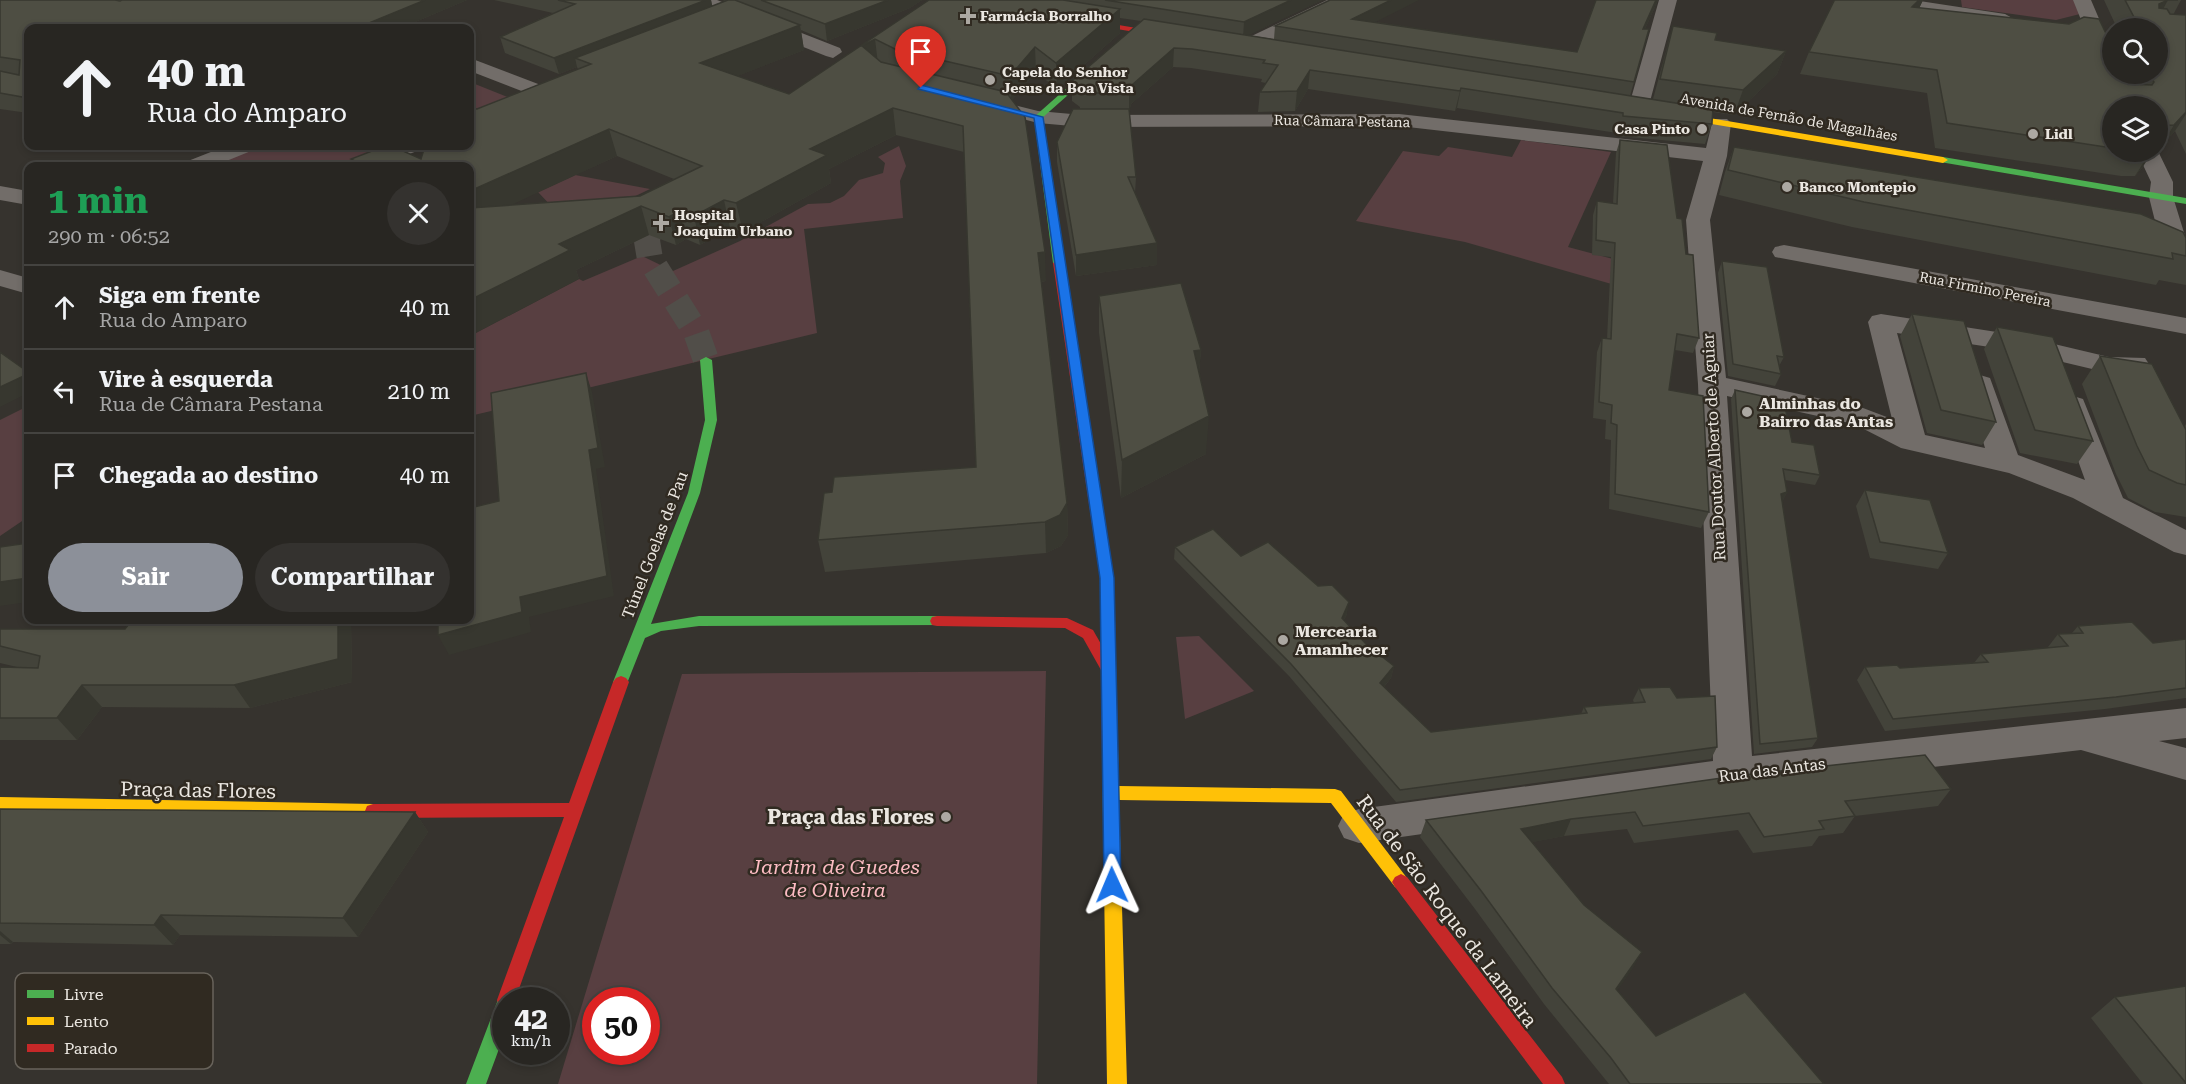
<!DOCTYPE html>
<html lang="pt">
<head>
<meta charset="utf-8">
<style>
	body { margin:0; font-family:"Roboto Serif",serif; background:#34322f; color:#f1f3f6; height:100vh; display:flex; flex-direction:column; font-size:22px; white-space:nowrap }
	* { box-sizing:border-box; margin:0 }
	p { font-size:20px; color:#a5a5a5 }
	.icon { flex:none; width:33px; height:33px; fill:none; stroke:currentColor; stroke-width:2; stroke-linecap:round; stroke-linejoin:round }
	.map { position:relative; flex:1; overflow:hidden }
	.panel { position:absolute; left:24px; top:162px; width:450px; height:462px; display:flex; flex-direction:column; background:#282622; border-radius:12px; box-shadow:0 3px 9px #0003,0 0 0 2px #444340 }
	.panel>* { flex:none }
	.top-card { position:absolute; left:24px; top:24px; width:450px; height:126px; border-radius:12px; box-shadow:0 3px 9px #0003,0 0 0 2px #444340; background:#282622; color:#f1f3f6; overflow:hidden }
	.fabs { position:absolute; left:2102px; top:18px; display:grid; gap:12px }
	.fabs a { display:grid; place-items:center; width:66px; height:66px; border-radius:50%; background:#282622; box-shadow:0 3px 9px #0003,0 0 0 2px #444340; font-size:30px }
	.speed { position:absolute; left:492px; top:987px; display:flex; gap:12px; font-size:30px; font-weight:700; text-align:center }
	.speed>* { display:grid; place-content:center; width:78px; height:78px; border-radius:50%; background:#282622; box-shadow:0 3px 9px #0003,0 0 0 2px #444340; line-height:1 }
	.speed small { font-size:15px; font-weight:400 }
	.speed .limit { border:9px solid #d22; background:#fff; color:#111 }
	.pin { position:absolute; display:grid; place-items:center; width:51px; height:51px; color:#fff; margin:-62px -26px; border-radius:50% 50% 50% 0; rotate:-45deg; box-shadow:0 0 6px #0007 }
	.pin .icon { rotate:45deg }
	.me { position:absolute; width:66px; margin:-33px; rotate:359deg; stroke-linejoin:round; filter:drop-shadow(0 0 4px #0008) }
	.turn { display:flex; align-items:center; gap:21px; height:126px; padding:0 24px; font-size:27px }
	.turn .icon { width:78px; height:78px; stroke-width:2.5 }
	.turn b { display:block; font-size:42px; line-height:51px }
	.round { display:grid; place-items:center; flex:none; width:63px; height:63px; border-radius:32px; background:#34322f }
	.head { display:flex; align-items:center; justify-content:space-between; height:102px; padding:0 24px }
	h1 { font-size:36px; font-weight:700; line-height:45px; color:#1e9e55 }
	.cta { display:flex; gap:12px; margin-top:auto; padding:12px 24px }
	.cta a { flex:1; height:69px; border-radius:36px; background:#8c9099; color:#fff; font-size:24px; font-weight:700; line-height:69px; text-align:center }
	.cta a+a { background:#34322f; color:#f1f3f6 }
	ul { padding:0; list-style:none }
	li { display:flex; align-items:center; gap:18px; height:84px; padding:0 24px; border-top:2px solid #444340 }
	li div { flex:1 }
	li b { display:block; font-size:22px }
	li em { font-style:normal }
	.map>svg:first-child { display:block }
	.green { fill:#583f41; fill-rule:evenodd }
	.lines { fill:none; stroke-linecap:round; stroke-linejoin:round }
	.secondary-tunnel { stroke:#514e49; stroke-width:26; stroke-dasharray:26 13; stroke-linecap:butt }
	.street { fill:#726d69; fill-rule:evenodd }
	.fast { fill:#4caf50; fill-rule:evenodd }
	.slow { fill:#ffc107; fill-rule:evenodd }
	.jam { fill:#c62828; fill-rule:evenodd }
	.wall { fill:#43433a; fill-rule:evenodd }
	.shaded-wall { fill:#37372f }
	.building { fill:#4e4e43; stroke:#37372f; stroke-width:1.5 }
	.route { fill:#1a73e8; stroke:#114b97; stroke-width:1.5 }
	.poi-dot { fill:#aca8a2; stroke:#302a21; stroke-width:2 }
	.labels { text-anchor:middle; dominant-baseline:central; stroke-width:5; stroke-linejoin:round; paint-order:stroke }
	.far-poi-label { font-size:14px; font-weight:bold; fill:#ebe7e1; stroke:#302a21; text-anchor:start }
	.far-street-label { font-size:14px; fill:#ebe7e1; stroke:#302a21 }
	.poi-label { font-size:16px; font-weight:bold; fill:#ebe7e1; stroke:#302a21; text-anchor:start }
	.street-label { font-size:16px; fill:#ebe7e1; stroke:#302a21 }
	.near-street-label { font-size:20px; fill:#ebe7e1; stroke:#302a21 }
	.near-poi-label { font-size:20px; font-weight:bold; fill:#ebe7e1; stroke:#302a21; text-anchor:end }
	.near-park-label { font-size:20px; font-style:italic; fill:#fcbbc2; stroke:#302a21 }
	.key { fill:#302a21; stroke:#68635b; stroke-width:1.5 }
	.key-label { font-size:16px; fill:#ebe7e1 }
</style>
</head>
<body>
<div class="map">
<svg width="2186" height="1084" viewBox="0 0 2186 1084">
	<rect width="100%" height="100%" fill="#36332e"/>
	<path class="green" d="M1961,0H2074L2080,14L2056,20L1962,7Z
		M470,82L510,98L470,114Z
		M1521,140L1611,152L1568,247L1699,282L1622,287L1465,242L1356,221L1403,151L1439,156L1448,147L1512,157Z
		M258,146H390L338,166H211Z
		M899,146L906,166L900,181L903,218L804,229L817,333L470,416V336L579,279L583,281L642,256L673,271L740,241L808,204L830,203L844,196L859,180L883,173L885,163L878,157Z
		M575,175L650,189L571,227L538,192Z
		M28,406V517L0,536V420Z
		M1199,636L1254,691L1185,719L1176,637Z
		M1046,671L1037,1084H558L682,674ZM596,1000H646V1052H596Z"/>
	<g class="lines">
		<path class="secondary-tunnel" d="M666,196L649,226L647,241L650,259L696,332L706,360"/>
		<path class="street" d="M692,0H717L840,48L842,52L833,58L826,56L695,4Z
			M1327,0H1350L1347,4L1251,51L1244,53L1235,47L1237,43Z
			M1659,0H1677L1648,109L1645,113H1631L1628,109Z
			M1868,0H1913L2005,14L2014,19L2005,24L1877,5Z
			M2073,0H2091L2112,49V74H2121L2119,76L2112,78L2102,72Z
			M470,58L546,87L549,91L546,95H532L470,71Z
			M979,96L1038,111L1083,115L1399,114L1706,148L1713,119H1727L1731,123L1727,156L1710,220L1726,378L1863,408L1892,419L1868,322L1872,316L1881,314L2016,335L2109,357L2145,358L2149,364L2145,370L2109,373L2016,351L1897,333L1925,435L1985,448L1966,384L1970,378L1980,375L1990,378L2018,455L2085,480L2058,405L2063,399L2073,396L2083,399L2123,498L2186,530V555L2174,552L2073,498L2009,473L1901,448L1854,424L1727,396L1752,756L2186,708V738L2159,741L2186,748V780L2081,750L1733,790L1359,843L1344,838L1338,826L1344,814L1359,809L1713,761L1698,384L1686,220L1703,161L1399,126L1083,127L1038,123L972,106L969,102L972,98Z
			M226,146H254L251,151L214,166H185L188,161Z
			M391,146H420L417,151L379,166H350L353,161Z
			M2157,149L2173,182V197L2186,239V279L2177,276L2173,271L2155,221L2149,197L2151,182L2137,152H2157Z
			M0,186L28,191V205L0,200Z
			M1784,245L2186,318V334L1775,257L1772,252L1775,247Z
			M0,270L28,278V294L0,286Z"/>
		<path class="fast" d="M1104,55L1111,57L1042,118L1063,263L1058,266L1053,263L1034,117Z
			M1943,157L2186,198V204L1940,162L1938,160Z
			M706,357L712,360L717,420L700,493L651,624L699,616H937L942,617L944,621L942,625L699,626L661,631L645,638L626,686L621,688L616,686L613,682L688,493L705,420L700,360Z
			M506,994L513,997L514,1000H506V1030L486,1084H466L499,997Z"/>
		<path class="slow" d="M1667,111L1943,157L1948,160L1943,163L1664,116V112Z
			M1110,743L1116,744L1118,749L1119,786L1335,789L1341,791L1410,882L1407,887L1401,890L1395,887L1331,803L1119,800L1127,1084H1107L1102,749L1104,744Z
			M0,797L373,804L379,806L381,811L379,816L373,818L0,811Z"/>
		<path class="jam" d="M1077,18L1178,35L1182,37L1178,39L1074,22L1073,20Z
			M1058,260L1063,263L1114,578L1118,749L1116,754L1110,755L1104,754L1102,749L1101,670L1083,638L1065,628L937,626L932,625L930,621L932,617L937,616L1067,618L1093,630L1101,644L1100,578L1053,263Z
			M621,676L626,678L629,682L515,1000H506V1009L499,1006L497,1000L564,817L373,818L367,816L365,811L367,806L373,804L569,803L613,682L616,678Z
			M1401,874L1407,877L1562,1077L1565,1084H1543L1395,887L1392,882L1395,877Z"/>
	</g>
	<path class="wall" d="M0,0H467L401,28H28V113L0,109Z
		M494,0H711L712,6L725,1L723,0H922L910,8L827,41L801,30L804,50L737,76L789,94L929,0H1322L1248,35L1274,39L1275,26L1375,22L1577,52L1596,0H1658L1645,29H1649L1630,96L1653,99L1673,26L1715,40L1786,51L1777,74L1734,115L1713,112L1712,124L1705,144L1617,136V133L1457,108L1455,111L1308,89L1295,111L1258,112L1260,92L1266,83L1261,82L1262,79L1191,68L1173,67L1131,104L1129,112L1136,177L1135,194L1157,243V265L1076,276L1057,162V142L1080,109V107L1072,101V81L1141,21L1120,18V33L1057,89L1036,72L1012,100L1046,281L1041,282L1067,503L1068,535L1061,546L1046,553L825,572L818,540L832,492L976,467L964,152L896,135L829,169L831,183L743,232L730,228L700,245L686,239L676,245L649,235L576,270L579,279L470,166L352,161L351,159H421L477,109L578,69L577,67L559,74L505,53L500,37L553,13ZM617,156L674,179L640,196L509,205Z
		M1835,0H1929H1923L1919,8L2112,74H2157V28H2117L2104,0H2181L2173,15H2186V154L2175,131L2159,149H2157V106H2112V152H2152L2142,168L2135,176H2121L1935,148L1927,93L1800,74L1809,52Z
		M1620,140L1677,218L1686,254L1699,338L1693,353L1675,350L1669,390L1709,512L1701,528L1609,509L1611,440L1605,439L1606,420L1593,418L1597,352L1602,338L1607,339L1611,257L1592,255L1593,215L1597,201L1613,203L1616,153Z
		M1734,147L2186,238V285L2159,280L2156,285L1852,227L1719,195L1725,172Z
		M1722,261L1784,357L1779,366L1781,374L1775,386L1728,376L1718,273Z
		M1099,296L1201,350L1199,372L1206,454L1121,498L1099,333Z
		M1912,314L1996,422L1982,445L1927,433L1900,336Z
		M1997,327L2093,441L2077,464L2020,453L1984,349Z
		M2100,356L2184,427L2186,424V517L2155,512L2128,498L2116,474L2082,384Z
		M1735,390L1792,442L1820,475L1815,485L1785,480L1787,492L1782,502L1818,738L1812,747L1754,754L1731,399Z
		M1865,490L1948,553L1938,569L1870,558L1856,506Z
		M1175,547L1241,556L1347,614L1344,620L1366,644L1394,666L1391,678L1384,687L1431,732L1581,714L1584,707L1634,703L1633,700L1639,688L1677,698L1717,747L1711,759L1396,802L1289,676L1174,559Z
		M132,620H351L352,682L250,708L102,707L77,740H0V667H17L0,663V629H125Z
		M2078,626L2153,643L2186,639V698L2105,709L1885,731L1857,680L1865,667L1900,668L1974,663L1981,654L2050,648L2048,647L2058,634L2072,633Z
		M1951,789L1938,806L1855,816L1843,833L1819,836L1812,846L1753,853L1738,830L1634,843L1627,829L1564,836L1532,842L1584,905L1642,952L1617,990L1656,1036L1824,1084H1609L1544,1004L1475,909L1420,837L1426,820Z
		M0,809L415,812L428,832L358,937L180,935L173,945L13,942L11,944H0Z
		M2115,997L2186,1084H2143L2091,1018Z"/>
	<path class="shaded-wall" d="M425,0H467L401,28H357Z
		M706,0H711L714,14L575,58L577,67L559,74L554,58Z
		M888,0H922L910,8L827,41L825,24Z
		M1291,0H1322L1243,38L1244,22Z
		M1391,0H1419L1350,35L1352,19Z
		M1656,0H1658L1638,45L1643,29Z
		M1919,0H1923L1917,13L1912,7Z
		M2168,0L2156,22L2159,4Z
		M1120,9V33L1057,89L1056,63Z
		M800,25L804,50L705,89L700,63Z
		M875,39L878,64L862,46Z
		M1035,47L1036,72L1011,102L1010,76Z
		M1174,48L1173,67L1131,104L1129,113V93L1132,85Z
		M1786,51L1777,74L1734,115L1743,90Z
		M1310,70L1308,89L1295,111L1297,91Z
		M1461,88L1457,108L1455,111L1460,91Z
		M893,108L896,135L829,169L831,183L743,232L736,203L810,149Z
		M2186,112V114L2175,131L2159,149L2174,125Z
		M609,129L617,156L470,224V191Z
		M2150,152H2152L2142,168L2135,176Z
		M724,200L730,228L700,245L694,216Z
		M641,206L649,235L576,270L579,279L470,336V300L559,244Z
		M679,211L686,239L676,245L669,217Z
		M1157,243V265L1076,276V255Z
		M1045,252L1046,281L1039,282L1038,253Z
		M1201,350L1198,387L1194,351Z
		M586,373L592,392L605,467L596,469L614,596L529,617L531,632L449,655L438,635L520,597L589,450Z
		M28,374V393L0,407V387Z
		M1209,416L1206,454L1121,498L1122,460Z
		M1787,492L1782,502L1781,494Z
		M1067,503L1068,535L1061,546L1046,553L1045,522Z
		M28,578V602L0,606V582Z
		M1349,602L1347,614L1339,630L1342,618Z
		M338,620H351L352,682L250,708L234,685Z
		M1394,666L1391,678L1377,695L1380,683Z
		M82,685L102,707L77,740L57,718Z
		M415,812L428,832L358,937L343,918Z
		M1571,819L1564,836L1514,846L1521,829Z
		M161,915L180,935L173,945L154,925Z
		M0,931L13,942L11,944L0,935Z
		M1642,952L1633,968L1607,1005L1616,989Z"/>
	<path class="building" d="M0,0H115L120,1L122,0H425L357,28H28V98L0,93V71L19,75L20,60L0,57Z
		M558,0H706L554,58L500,37L575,4Z
		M728,0H735L800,25L700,63L789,94L929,0H1063L1120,9L1056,63L1035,47L1010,76L897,50L875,39L862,46L881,62L1006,92L1025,117L1045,252L1038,253L1067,503L1060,515L1045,522L818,540L824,493L832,492L834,477L976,467L963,126L893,108L810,149L827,155L736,203L724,200L694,216L679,211L669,217L641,206L559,244L570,250L470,300V208L640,196L702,166L609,129L470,191V166H339L355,161L351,159L385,146H392L421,159L425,146H470V108L477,109L591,64L575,58Z
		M761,0H888L825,24Z
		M1105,0H1291L1244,22Z
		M1330,0H1391L1352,19L1577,52L1596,0H1656L1643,29H1649L1634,82L1275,26Z
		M1835,0H1919L1912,7L2069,24L2084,17L2099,19L2112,46V74H2125L2129,84L2152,85L2154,82L2149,74H2157V28H2125L2124,22L2137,23L2125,0H2178H2168L2159,4V8L2167,9L2170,14L2186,15V112L2174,125L2157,126V106H2112V148L1947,123L1937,70L1809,52L1834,1Z
		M1144,19L1713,109L1712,122V124L1623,116V113L1461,88L1460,91L1310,70L1297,91L1260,92L1278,65L1263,63L1265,60L1192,49L1174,48L1132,85L1129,93H1080L1082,88L1072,81Z
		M1673,26L1717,33L1715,40L1786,51L1743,90L1660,79Z
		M1073,109H1129L1136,177H1128L1157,243L1076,255L1057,142Z
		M1620,140L1667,145L1677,218L1682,219L1686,254L1693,255L1699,338L1677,334L1669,390L1703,396L1709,512L1615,494L1617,425L1611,423L1612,405L1599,402L1602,338L1611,339L1615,243L1596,240L1597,201L1617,204Z
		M1734,147L2141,214L2183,232L2186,238V256L2172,253L2173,259L1864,202L1728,170Z
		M1722,261L1767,267L1784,357L1777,356L1781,374L1733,364Z
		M1181,283L1201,350L1194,351L1209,416L1122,460L1099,296Z
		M1912,314L1964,321L1996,422L1941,410Z
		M1997,327L2053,337L2093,441L2035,430Z
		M0,352L28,372V374L0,387Z
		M2100,356L2152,364L2186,430V485L2177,483L2149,470L2137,446Z
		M586,373L598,448L589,450L607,576L520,597L522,612L438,635V620H470V508L499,501L491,393Z
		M1735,390L1784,401L1792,442L1814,445L1820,475L1783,469L1787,492L1781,494L1818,738L1760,744Z
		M1865,490L1930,500L1948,553L1880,542Z
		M1213,529L1241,556L1268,542L1318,586L1332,585L1349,602L1342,618L1366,644L1394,666L1380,683L1431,732L1587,713L1584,707L1645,702L1639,688L1670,687L1677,698L1715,696L1717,747L1400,790L1291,664L1175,547Z
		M28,543V578L0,582V547Z
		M132,620H338V659L234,685H82L57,718H0V667L38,668L40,656L0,646V629H125Z
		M2132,622L2153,643L2186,639V688L2116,697L1893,719L1865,667L1897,665L1900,668L1988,662L1981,654L2068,646L2058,634L2083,633L2078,626Z
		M1925,755L1951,789L1845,801L1855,816L1819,821L1824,829L1764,837L1749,813L1643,826L1635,812L1571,819L1521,829L1584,905L1642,952L1616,989L1656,1036L1745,992L1824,1084H1630L1611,1058L1552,988L1482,892L1426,820L1743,775Z
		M0,809L415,812L343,918L161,915L154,925L0,923Z
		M2186,986V1083L2115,997Z"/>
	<path class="route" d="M921,85L1043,117L1114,578L1121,885L1119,890L1112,893L1106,890L1104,885L1100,578L1034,118L918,89Z"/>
	<g class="poi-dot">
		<path d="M965 7h6v6h6v6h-6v6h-6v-6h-6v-6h6z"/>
		<circle cx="990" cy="80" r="6"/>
		<circle cx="1702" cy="129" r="6"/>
		<circle cx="2033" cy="134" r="6"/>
		<circle cx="1787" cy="187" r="6"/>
		<path d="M658 214h6v6h6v6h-6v6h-6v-6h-6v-6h6z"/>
		<circle cx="1747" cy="412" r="6"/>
		<circle cx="1283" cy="640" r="6"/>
		<circle cx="946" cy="817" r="6"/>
	</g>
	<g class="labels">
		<g class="far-poi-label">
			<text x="980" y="16">Farmácia Borralho</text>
			<text x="1002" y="72">Capela do Senhor<tspan x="1002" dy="16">Jesus da Boa Vista</tspan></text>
			<text x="1690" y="129" text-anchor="end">Casa Pinto</text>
			<text x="2045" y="134">Lidl</text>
			<text x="1799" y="187">Banco Montepio</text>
			<text x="674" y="215">Hospital<tspan x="674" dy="16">Joaquim Urbano</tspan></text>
		</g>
		<g class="far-street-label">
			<text transform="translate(1789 117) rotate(10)">Avenida de Fernão de Magalhães</text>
			<text transform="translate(1342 121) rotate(1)">Rua Câmara Pestana</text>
			<text transform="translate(1985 289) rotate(11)">Rua Firmino Pereira</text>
		</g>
		<g class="poi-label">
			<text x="1759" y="403">Alminhas do<tspan x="1759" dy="18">Bairro das Antas</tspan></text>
			<text x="1295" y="631">Mercearia<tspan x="1295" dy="18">Amanhecer</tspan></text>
		</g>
		<g class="street-label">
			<text transform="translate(1714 447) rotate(-93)">Rua Doutor Alberto de Aguiar</text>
			<text transform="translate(655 545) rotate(-69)">Túnel Goelas de Pau</text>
			<text transform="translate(1772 770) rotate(-7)">Rua das Antas</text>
		</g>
		<g class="near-street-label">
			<text transform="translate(198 790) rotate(1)">Praça das Flores</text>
			<text transform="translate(1447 911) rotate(53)">Rua de São Roque da Lameira</text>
		</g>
		<g class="near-poi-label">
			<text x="934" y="817">Praça das Flores</text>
		</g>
		<g class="near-park-label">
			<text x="835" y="867">Jardim de Guedes<tspan x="835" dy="23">de Oliveira</tspan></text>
		</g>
	</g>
	<rect x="15" y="973" width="198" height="96" rx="9" class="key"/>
	<rect x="27" y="990" width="27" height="8" fill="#4caf50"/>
	<rect x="27" y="1017" width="27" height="8" fill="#ffc107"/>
	<rect x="27" y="1044" width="27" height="8" fill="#c62828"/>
	<g class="key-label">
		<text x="64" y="1000">Livre</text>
		<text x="64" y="1027">Lento</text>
		<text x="64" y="1054">Parado</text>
	</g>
</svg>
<div class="fabs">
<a><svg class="icon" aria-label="search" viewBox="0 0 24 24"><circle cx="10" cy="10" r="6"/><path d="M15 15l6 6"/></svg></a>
<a><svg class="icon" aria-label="layers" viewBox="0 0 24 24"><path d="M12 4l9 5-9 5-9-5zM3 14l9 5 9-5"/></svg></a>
</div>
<div class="speed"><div>42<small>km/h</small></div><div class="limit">50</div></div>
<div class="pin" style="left:921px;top:88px;background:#d93025"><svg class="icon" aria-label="arrive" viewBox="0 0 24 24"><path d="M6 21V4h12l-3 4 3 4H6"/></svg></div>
<svg class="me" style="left:1112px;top:885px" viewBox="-20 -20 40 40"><path d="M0-17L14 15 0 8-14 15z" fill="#1a73e8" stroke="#fff" stroke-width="4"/></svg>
<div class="top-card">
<div class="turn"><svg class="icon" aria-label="ahead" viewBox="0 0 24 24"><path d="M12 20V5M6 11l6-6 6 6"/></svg><div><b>40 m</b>Rua do Amparo</div></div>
</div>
<section class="panel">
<div class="head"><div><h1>1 min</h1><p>290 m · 06:52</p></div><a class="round"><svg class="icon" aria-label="close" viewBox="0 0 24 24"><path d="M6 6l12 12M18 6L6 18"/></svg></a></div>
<ul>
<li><svg class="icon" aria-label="ahead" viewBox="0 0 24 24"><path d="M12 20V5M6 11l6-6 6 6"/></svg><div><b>Siga em frente</b><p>Rua do Amparo</p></div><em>40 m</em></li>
<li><svg class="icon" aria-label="left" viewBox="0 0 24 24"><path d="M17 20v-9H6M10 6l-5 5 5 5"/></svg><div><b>Vire à esquerda</b><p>Rua de Câmara Pestana</p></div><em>210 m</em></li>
<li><svg class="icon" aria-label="arrive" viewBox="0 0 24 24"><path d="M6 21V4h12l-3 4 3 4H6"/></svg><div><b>Chegada ao destino</b></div><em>40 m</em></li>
</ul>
<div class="cta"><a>Sair</a><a>Compartilhar</a></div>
</section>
</div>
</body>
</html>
